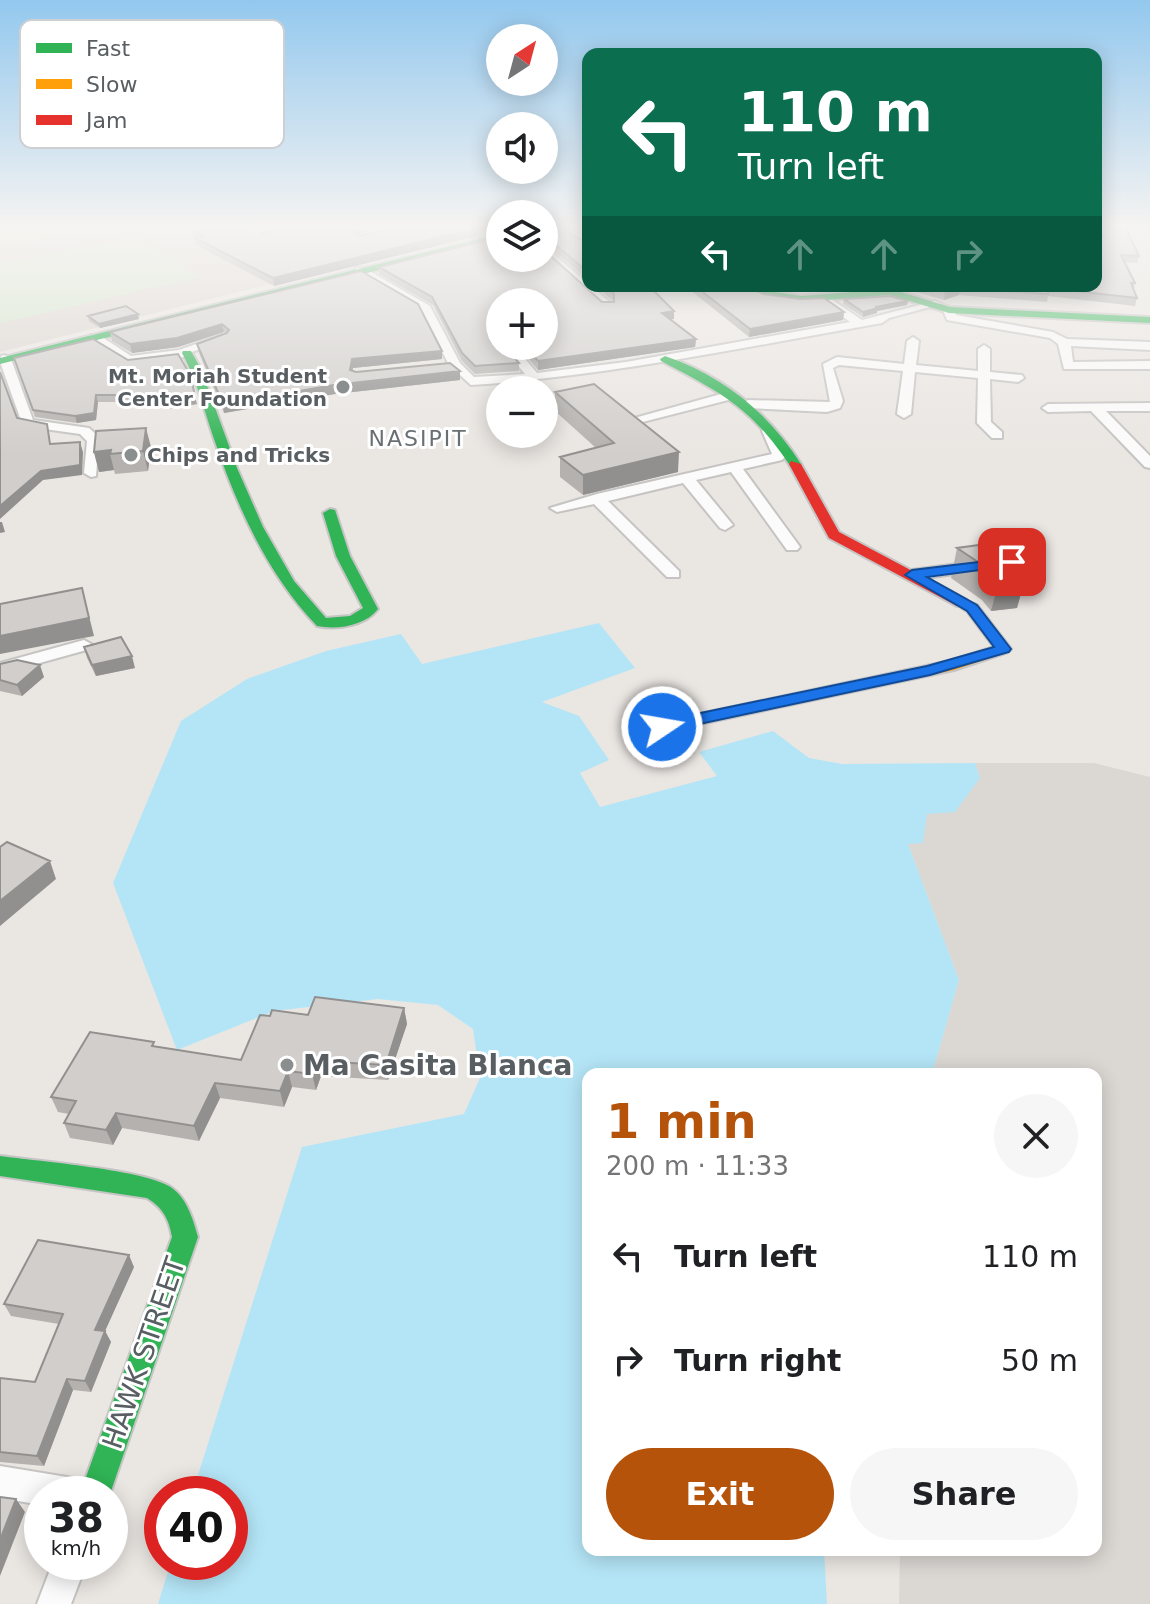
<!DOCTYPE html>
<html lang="en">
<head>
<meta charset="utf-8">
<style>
	body { margin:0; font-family:"DejaVu Sans",sans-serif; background:#f6f6f6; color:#202124; height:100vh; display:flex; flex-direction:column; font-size:30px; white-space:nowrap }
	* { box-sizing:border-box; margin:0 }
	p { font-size:26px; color:#757577 }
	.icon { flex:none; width:44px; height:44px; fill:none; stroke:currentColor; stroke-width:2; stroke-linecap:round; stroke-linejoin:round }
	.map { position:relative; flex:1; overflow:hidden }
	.details { position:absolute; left:582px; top:1068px; width:520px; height:488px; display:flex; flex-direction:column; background:#fff; border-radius:16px; box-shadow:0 4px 20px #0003 }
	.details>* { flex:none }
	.banner { position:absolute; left:582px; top:48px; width:520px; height:244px; border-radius:16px; box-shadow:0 4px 20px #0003; background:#0b6e4f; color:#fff; overflow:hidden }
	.needle { width:52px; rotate:36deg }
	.buttons { position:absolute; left:486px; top:24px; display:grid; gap:16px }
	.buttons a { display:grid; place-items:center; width:72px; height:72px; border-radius:50%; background:#fff; box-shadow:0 4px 20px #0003; font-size:40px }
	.speed { position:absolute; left:24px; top:1476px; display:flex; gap:16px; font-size:40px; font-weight:700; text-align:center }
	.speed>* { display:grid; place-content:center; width:104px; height:104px; border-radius:50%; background:#fff; box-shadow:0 4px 20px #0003; line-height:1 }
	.speed small { font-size:20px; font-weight:400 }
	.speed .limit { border:12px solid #d22; background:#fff; color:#111 }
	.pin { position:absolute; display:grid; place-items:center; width:68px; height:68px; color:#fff; margin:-34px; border-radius:16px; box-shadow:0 4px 12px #0006 }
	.me { position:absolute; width:88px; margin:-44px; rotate:78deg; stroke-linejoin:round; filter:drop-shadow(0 0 6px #0008) }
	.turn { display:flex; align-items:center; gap:28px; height:168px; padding:0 24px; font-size:36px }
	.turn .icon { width:104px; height:104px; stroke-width:2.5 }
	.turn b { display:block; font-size:56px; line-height:68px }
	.lanes { display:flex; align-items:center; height:76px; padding:0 24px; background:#0003; justify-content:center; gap:40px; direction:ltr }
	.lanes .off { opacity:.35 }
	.round { display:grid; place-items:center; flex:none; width:84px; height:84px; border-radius:42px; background:#f6f6f6 }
	.headline { display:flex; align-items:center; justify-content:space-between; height:136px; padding:0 24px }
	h1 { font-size:48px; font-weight:800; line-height:60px; color:#b45309 }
	.button { display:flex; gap:16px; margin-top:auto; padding:16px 24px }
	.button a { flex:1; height:92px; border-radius:48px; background:#b45309; color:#fff; font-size:32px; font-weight:800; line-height:92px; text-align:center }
	.button a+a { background:#f6f6f6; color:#202124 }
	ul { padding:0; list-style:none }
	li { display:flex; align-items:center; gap:24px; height:104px; padding:0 24px }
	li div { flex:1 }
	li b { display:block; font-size:30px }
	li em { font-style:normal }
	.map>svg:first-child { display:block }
	.industrial { fill:#dbd7d3 }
	.education { fill:#dcd7d1 }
	.green { fill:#d3e7cb }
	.water { fill:#b4e5f6 }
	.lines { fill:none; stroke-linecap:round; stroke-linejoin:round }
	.street-casing { stroke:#c5c4c3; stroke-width:4 }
	.fast-casing { stroke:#c6c5c5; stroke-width:4 }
	.slow-casing { stroke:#c6c5c5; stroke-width:4 }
	.jam-casing { stroke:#c6c5c5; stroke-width:4 }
	.street { fill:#fcfbfb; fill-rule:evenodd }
	.fast { fill:#30b455; fill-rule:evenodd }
	.slow { fill:#ff9f0a; fill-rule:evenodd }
	.jam { fill:#e5322d; fill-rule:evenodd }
	.wall { fill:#b4b1af }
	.shaded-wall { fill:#92908f }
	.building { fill:#d1cecc; stroke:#92908f; stroke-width:2 }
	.route { fill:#1a73e8; stroke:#114b97; stroke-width:2 }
	.poi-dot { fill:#8b8e8f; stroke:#fff; stroke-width:3 }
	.labels { text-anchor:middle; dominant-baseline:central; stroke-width:6; stroke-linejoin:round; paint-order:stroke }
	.far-poi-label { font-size:20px; font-weight:bold; fill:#585e62; stroke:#fff; text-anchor:end }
	.far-neighbourhood-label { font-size:22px; letter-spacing:2px; fill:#697074; stroke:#fff }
	.near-poi-label { font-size:28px; font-weight:bold; fill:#585e62; stroke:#fff; text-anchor:start }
	.near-street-label { font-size:28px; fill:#585e62; stroke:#fff }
	.key { fill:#fff; stroke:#cdcfd0; stroke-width:2 }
	.key-label { font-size:22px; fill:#585e62 }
</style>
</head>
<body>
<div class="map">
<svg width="1150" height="1604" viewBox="0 0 1150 1604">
	<rect width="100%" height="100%" fill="#eae6e2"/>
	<path class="industrial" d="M975,763H1094L1150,777V1604H899L900,1550H1096V1074H932L959,980L908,844L927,814L980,778Z"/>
	<path class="education" d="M0,229H228L299,277L0,352Z"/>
	<path class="green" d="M0,229H59L66,233L5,246L0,243Z
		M135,236L201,277L0,323V264Z"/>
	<path class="water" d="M599,623L635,668L542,702L579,716L609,760L580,773L600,807L717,776L699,752L773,731L809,758L842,764L975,763L980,778L955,812L927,814L923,843L908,844L959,980L932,1074H588V1550H824L827,1604H158L171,1562H230V1494H192L302,1147L464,1114L480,1078L473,1029L438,1005L378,999L274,1011L177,1050L113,883L181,721L247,679L326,651L401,634L422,664Z"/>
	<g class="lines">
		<g class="street-casing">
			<path id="street" d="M476,229H486L492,242H484Z
				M544,246L612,304V308H604L544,254Z
				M356,268H364L430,306L460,363L474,377L525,374L502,346H514L537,373L626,362L850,322L821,300V296L825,295L862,320L935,301L941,304L889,318L882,323C745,347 609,376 471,385L449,365L421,310L356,272Z
				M949,307L953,308L956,315L1053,332L1067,339L1150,342V350L1071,346L1073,362L1150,361V369H1064L1058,344L1050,338L947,320L943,310Z
				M91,335H99L131,356L179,350L222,335L228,339L192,352L191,356L129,364L91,339Z
				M913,337L919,341L916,365L978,371V349L984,345L990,349V372L1022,375L1024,378L1018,382L990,379L991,422L1002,432V438H992L977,423L978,378L915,372L911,414L904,418L897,414L903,371L839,365L833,368L843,401L840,408L827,412L748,408L742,404L748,400L830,402L823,364L837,357L904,364L907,341Z
				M5,355L11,359L33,420L89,428L99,437L96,476L91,477L84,473L87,441L80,434L23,426L0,362L1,356Z
				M732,391L738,395L736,398L627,426L620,422Z
				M1150,403V411H1106L1150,456V468L1145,467L1091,411L1048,412L1042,408L1048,404Z
				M769,427L776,431L787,455L782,460L743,469L800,547L797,550H787L731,472L696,480L733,525L725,530L720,528L683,483L608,501L679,571V577H667L594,504L557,512L550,508L597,494L772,454L762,431Z
				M1012,557L1020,562L1018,565L912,580L904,575L912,570Z
				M84,640L93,645L90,649L0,674V663Z
				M0,1466L73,1478L84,1483L89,1494H42V1505L0,1498Z
				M53,1562H87L71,1604H37Z"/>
		</g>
		<g class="fast-casing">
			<path id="fast" d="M500,234V240L0,364V358Z
				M737,286L801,296L891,289L950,307L1150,317V323L949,313L890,295L801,302L767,298Z
				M183,351H191L201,369L237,468L263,527L294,581L326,618L350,616L363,608L336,556L323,513L330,509L335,510L350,556L378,609C365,626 337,630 317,626C267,574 237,506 214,439C204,410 197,380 182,353Z
				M665,356C723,376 769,413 801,464L799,467H791C752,408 722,393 661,361L660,359Z
				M0,1156C36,1161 148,1170 172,1188C187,1199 193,1219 198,1237L110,1494H80L172,1237C169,1219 163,1208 147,1198L0,1176Z"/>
		</g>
		<g class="slow-casing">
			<path id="slow" d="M962,599L977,605L1011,649L1008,652L954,670L662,732L654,727L662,722L950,661L994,647L967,611L955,603Z"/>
		</g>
		<g class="jam-casing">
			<path id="jam" d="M791,461L801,464L839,532L967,600V606H957L829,538L789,464Z"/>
		</g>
		<use href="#street" class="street"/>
		<use href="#fast" class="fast"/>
		<use href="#slow" class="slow"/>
		<use href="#jam" class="jam"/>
	</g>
	<path class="wall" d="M186,229H258L262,234L271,231L269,229H373L357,235L360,236L384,229H476L477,236L274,286L196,245L195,238L197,237Z
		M544,229L588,244V280L546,244H544Z
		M1098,229H1126L1139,256L1137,263L1124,262L1135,283L1134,289L1137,298L1135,306L1048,296L1047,302L959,295L944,300L897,286H1096Z
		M379,267L602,302H614L596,286H649L674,319H670L696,339L695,347L538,370L518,346H544L500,302V326L498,325L495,328L500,346L519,363V371L475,374L462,361L433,305L379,274Z
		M361,271L442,351V359L353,368L352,371L356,372L460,371V380L335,394L224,413L199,353L197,344L225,334L224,332L178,347L132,353L112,341L110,332Z
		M685,286H745L764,294L844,312L843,320L749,337Z
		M774,286H865L801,291Z
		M844,299L908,301L907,305L877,311V313L863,317L843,304Z
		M88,316L139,319L100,328L89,321Z
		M93,339L197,404L167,409L164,402H98L96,420L77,423L35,417L14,358Z
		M555,392L678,472L583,495L560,477V457L596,448L555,411Z
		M151,447L148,471L115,474L114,470L99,472L94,452Z
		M957,548L1025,578L1017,608L991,611L982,600L951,578Z
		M84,647L135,668L96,676L87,658Z
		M0,664L44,677L22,696L0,691Z
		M404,1008L407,1024L388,1080L321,1076L316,1090L292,1087L284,1107L220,1098L199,1141L122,1128L113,1145L70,1138L64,1123L69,1114L58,1112L51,1097L155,1046L241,1060L270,1016Z
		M134,1267L105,1331L111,1342L91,1392L73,1390L44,1466L0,1462V1378L35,1382L59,1324L11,1316L4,1304Z"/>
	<path class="shaded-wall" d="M355,229H373L356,235L353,232Z
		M473,229H476L477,236L274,286L273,278Z
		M491,229H500V231L491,232Z
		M802,286H865L801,291Z
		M961,288L959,295L944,300L945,292Z
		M908,301L907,305L877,311V313L863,317V312L875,307Z
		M674,311V319L661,321L662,313Z
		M844,312L843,320L749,337L750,329Z
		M138,314L139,319L100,328L99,324Z
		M497,317L498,325L490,332V324Z
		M222,324L224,332L178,347L132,353L130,344Z
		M696,339L695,347L538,370V361Z
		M442,351V359L353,368L351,379L350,370L352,359Z
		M460,371V380L335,394L224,413L223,404L334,385Z
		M96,395L98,402L96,420L77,423L75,416Z
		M195,397L197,404L167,409L165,402Z
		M146,428L151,447L148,471L143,451Z
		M80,442L83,452L82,475L43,480L0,519V506L41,471Z
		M111,450L110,454L114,470L99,472L94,452Z
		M679,452L678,472L583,495V475Z
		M0,522H2L5,532L0,533Z
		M1025,578L1017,608L991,611L999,581Z
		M82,588L94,636L0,654V636Z
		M132,656L135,668L96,676L92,665Z
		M40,665L44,677L22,696L17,685Z
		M50,861L56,879L0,926V901Z
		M404,1008L407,1024L388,1080L386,1065Z
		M317,1061L321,1076L316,1090L312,1074Z
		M288,1071L292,1087L284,1107L280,1091Z
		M215,1083L220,1098L199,1141L194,1126Z
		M116,1113L122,1128L113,1145L106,1130Z
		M129,1255L134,1267L105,1331L111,1342L91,1392L85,1381L95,1330Z
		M67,1379L73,1390L44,1466L37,1456Z
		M16,1499L25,1512L0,1576V1540Z"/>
	<path class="building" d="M194,229H258L262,234L275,229H355L353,232L360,236L384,229H473L273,278L195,238L203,236Z
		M544,229H564L588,244V272L546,237H544Z
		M1100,229H1126L1139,256L1121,255L1135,283H1131L1137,298L1048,288V294L961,288L945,292L924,286H1096V236H1103Z
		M500,237V258H544V250L602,302H614V294L605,286H649L674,311L662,313L696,339L538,361L525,346H544V302H500V318L497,317L490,324L500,331V346H504L519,363L475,366L462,353L432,297L379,267Z
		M361,271L418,304L442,351L352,359L350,370L356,372L450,363L460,371L334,385L223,404L197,344L227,333L229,330L222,324L177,338L130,344L110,332Z
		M695,286H745L764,294L801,299L824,298L844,312L750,329Z
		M890,296L908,301L875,307L878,308L863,312L844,299Z
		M126,306L138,314L99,324L88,316Z
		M93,339L128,360L178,354L191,376L195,397L165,402L162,395H96L94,413L75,416L33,410L14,358Z
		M0,372L17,418L47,424L50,444L80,442V465L41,471L0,506Z
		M594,384L679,452L583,475L560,457L614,443L555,392Z
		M146,428L143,451L110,454L111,450L94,452L96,431Z
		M986,544L1025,578L999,581L990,570L957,548Z
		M82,588L89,618L0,636V604Z
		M121,637L132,656L92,665L84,647Z
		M17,660L40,665L17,685L0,680V664Z
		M7,842L50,861L0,901V847Z
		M315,997L404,1008L386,1065L317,1061L312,1074L288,1071L280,1091L215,1083L194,1126L116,1113L106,1130L64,1123L76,1101L51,1097L90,1032L154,1042L152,1046L241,1060L260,1015L270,1016L272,1010L308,1015Z
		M38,1240L129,1255L95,1330L105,1331L85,1381L67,1379L37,1456L0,1452V1378L35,1382L63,1314L4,1304Z
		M0,1497L16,1499L0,1540Z"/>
	<linearGradient id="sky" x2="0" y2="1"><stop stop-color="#93c8ee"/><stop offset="0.5" stop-color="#f6f4f2"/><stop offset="1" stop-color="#f6f4f2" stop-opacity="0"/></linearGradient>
	<rect width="1150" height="454" fill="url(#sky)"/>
	<path class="route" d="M1012,558L1020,562L1017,565L927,577L977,605L1011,649L1009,652L930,675L662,732L653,727L662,721L927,666L994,647L967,611L905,575L912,570Z"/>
	<g class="poi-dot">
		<circle cx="343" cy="387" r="8"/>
		<circle cx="131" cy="455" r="8"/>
		<circle cx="287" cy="1065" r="8"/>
	</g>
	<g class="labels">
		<g class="far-poi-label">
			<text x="327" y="376">Mt. Moriah Student<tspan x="327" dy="23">Center Foundation</tspan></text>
			<text x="147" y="455" text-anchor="start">Chips and Tricks</text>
		</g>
		<g class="far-neighbourhood-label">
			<text x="418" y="438">NASIPIT</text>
		</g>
		<g class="near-poi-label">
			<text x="303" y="1065">Ma Casita Blanca</text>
		</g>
		<g class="near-street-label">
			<text transform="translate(144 1353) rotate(-71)">HAWK STREET</text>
		</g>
	</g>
	<rect x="20" y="20" width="264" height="128" rx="12" class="key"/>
	<rect x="36" y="43" width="36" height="10" fill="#30b455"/>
	<rect x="36" y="79" width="36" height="10" fill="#ff9f0a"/>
	<rect x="36" y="115" width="36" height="10" fill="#e5322d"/>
	<g class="key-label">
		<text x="86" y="56">Fast</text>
		<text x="86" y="92">Slow</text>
		<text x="86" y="128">Jam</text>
	</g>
</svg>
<div class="buttons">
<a><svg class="needle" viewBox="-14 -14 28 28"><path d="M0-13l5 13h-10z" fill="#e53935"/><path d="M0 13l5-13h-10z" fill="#757577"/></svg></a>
<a><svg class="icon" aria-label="sound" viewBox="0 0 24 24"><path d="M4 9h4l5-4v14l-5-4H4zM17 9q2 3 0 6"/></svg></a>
<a><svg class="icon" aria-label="layers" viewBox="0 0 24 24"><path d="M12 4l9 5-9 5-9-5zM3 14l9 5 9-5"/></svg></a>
<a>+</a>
<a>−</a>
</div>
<div class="speed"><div>38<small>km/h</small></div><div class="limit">40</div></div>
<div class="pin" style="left:1012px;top:562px;background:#d93025"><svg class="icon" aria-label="arrive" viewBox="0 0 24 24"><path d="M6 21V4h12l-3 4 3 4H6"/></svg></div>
<svg class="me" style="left:662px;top:727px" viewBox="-20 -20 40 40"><circle r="17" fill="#1a73e8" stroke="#fff" stroke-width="3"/><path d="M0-11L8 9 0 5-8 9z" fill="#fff"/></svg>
<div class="banner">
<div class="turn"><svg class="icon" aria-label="left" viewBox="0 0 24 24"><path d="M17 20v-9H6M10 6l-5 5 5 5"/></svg><div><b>110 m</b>Turn left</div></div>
<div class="lanes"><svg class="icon" aria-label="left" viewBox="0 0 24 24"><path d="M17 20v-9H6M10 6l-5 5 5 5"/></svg><svg class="icon off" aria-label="ahead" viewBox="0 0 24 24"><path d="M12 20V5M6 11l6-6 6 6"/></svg><svg class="icon off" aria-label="ahead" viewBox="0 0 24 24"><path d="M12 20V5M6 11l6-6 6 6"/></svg><svg class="icon off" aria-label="right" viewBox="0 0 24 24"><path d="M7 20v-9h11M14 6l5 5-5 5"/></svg></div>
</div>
<section class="details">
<div class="headline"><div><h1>1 min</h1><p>200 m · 11:33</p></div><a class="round"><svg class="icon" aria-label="close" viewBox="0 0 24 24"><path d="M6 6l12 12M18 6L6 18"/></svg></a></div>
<ul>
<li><svg class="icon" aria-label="left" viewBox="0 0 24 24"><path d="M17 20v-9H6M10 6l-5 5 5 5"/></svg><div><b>Turn left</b></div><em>110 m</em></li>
<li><svg class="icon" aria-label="right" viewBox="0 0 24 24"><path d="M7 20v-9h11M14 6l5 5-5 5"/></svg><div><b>Turn right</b></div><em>50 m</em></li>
</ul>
<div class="button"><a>Exit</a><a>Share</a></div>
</section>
</div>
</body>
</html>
